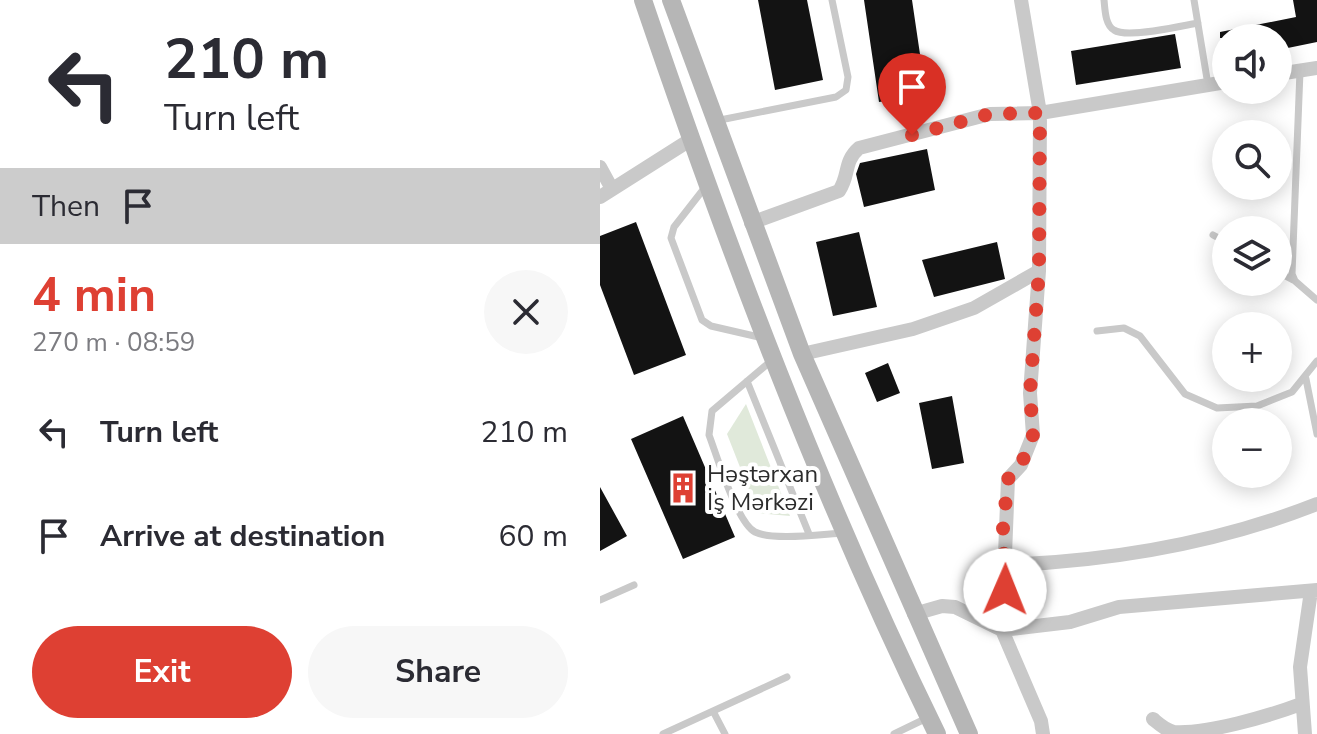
<!DOCTYPE html>
<html lang="en">
<head>
<meta charset="utf-8">
<style>
	body { margin:0; font-family:"Nunito Sans",sans-serif; background:#f7f7f7; color:#2b2b33; height:100vh; display:flex; flex-direction:column; font-size:30px; white-space:nowrap }
	* { box-sizing:border-box; margin:0 }
	p { font-size:26px; color:#7c7c81 }
	.icon { flex:none; width:44px; height:44px; fill:none; stroke:currentColor; stroke-width:2; stroke-linecap:round; stroke-linejoin:round }
	.map { position:relative; flex:1; overflow:hidden }
	.drawer { display:flex; flex-direction:column; background:#fff; width:600px }
	.drawer>* { flex:none }
	.hud { background:#fff; color:#2b2b33; overflow:hidden }
	.tools { position:absolute; left:612px; top:24px; display:grid; gap:16px }
	.tools a { display:grid; place-items:center; width:80px; height:80px; border-radius:50%; background:#fff; box-shadow:0 4px 20px #0003; font-size:40px }
	.pin { position:absolute; display:grid; place-items:center; width:68px; height:68px; color:#fff; margin:-82px -34px; border-radius:50% 50% 50% 0; rotate:-45deg; box-shadow:0 0 8px #0007 }
	.pin .icon { rotate:45deg }
	.me { position:absolute; width:88px; margin:-44px; rotate:1deg; stroke-linejoin:round; filter:drop-shadow(0 0 6px #0008) }
	.turn { display:flex; align-items:center; gap:28px; height:168px; padding:0 32px; font-size:36px }
	.turn .icon { width:104px; height:104px; stroke-width:2.5 }
	.turn b { display:block; font-size:56px; line-height:68px }
	.then { display:flex; align-items:center; height:76px; padding:0 32px; background:#0003; gap:16px; font-size:30px }
	.round { display:grid; place-items:center; flex:none; width:84px; height:84px; border-radius:42px; background:#f7f7f7 }
	.headline { display:flex; align-items:center; justify-content:space-between; height:136px; padding:0 32px }
	h1 { font-size:48px; font-weight:700; line-height:60px; color:#de4033 }
	.primary-button { display:flex; gap:16px; margin-top:auto; padding:16px 32px }
	.primary-button a { flex:1; height:92px; border-radius:48px; background:#de4033; color:#fff; font-size:32px; font-weight:700; line-height:92px; text-align:center }
	.primary-button a+a { background:#f7f7f7; color:#2b2b33 }
	ul { padding:0; list-style:none }
	li { display:flex; align-items:center; gap:24px; height:104px; padding:0 32px }
	li div { flex:1 }
	li b { display:block; font-size:30px }
	li em { font-style:normal }
	main { display:flex; flex:1; min-height:0 }
	.map>svg:first-child { display:block }
	.green { fill:#e0e9da }
	.building { fill:#131313 }
	.lines { fill:none; stroke-linecap:round; stroke-linejoin:round }
	.service { stroke:#c9c9c9; stroke-width:7 }
	.minor { stroke:#c9c9c9; stroke-width:14 }
	.secondary { stroke:#b6b6b6; stroke-width:18 }
	.route { stroke:#de4033; stroke-width:14; stroke-dasharray:0 25.2 }
	.labels { text-anchor:middle; dominant-baseline:central; stroke-width:8; stroke-linejoin:round; paint-order:stroke }
	.poi-label { font-size:24px; fill:#2c2c2c; stroke:#fff; text-anchor:start }
</style>
</head>
<body>
<main>
<section class="drawer">
<div class="hud">
<div class="turn"><svg class="icon" aria-label="left" viewBox="0 0 24 24"><path d="M17 20v-9H6M10 6l-5 5 5 5"/></svg><div><b>210 m</b>Turn left</div></div>
<div class="then">Then<svg class="icon" aria-label="arrive" viewBox="0 0 24 24"><path d="M6 21V4h12l-3 4 3 4H6"/></svg></div>
</div>
<div class="headline"><div><h1>4 min</h1><p>270 m · 08:59</p></div><a class="round"><svg class="icon" aria-label="close" viewBox="0 0 24 24"><path d="M6 6l12 12M18 6L6 18"/></svg></a></div>
<ul>
<li><svg class="icon" aria-label="left" viewBox="0 0 24 24"><path d="M17 20v-9H6M10 6l-5 5 5 5"/></svg><div><b>Turn left</b></div><em>210 m</em></li>
<li><svg class="icon" aria-label="arrive" viewBox="0 0 24 24"><path d="M6 21V4h12l-3 4 3 4H6"/></svg><div><b>Arrive at destination</b></div><em>60 m</em></li>
</ul>
<div class="primary-button"><a>Exit</a><a>Share</a></div>
</section>
<div class="map">
<svg width="717" height="734" viewBox="0 0 717 734">
	<rect width="100%" height="100%" fill="#fff"/>
	<path class="green" d="M146,404L190,516L158,513L127,434Z"/>
	<path class="building" d="M158,0H207L223,80L175,90Z
		M264,0H312L326,95L279,102Z
		M693,0H717V42L678,50V38H620V32L696,17Z
		M575,34L581,68L476,85L471,51Z
		M327,149L335,190L264,207L256,174L260,163Z
		M36,222L86,355L34,375L0,285V236Z
		M259,232L277,307L233,316L216,242Z
		M397,242L405,279L334,297L322,260Z
		M288,363L300,393L277,402L265,373Z
		M352,396L364,463L332,469L319,403Z
		M83,416L135,537L83,559L31,439Z
		M0,487L27,536L0,551Z"/>
	<g class="lines">
		<path class="service" d="M504,0C505,9 505,25 514,30C527,39 581,26 598,23
			M594,0L608,85
			M700,71L692,274L695,281L717,300
			M115,121L236,97L246,90L248,77L232,0
			M106,186L74,227L71,238L102,320L111,326L163,338
			M613,235L626,242
			M678,272L693,280
			M497,331L524,328L540,336L585,394L617,408L657,406L692,392L717,361
			M171,361L112,411L109,435C117,456 137,523 155,532C173,541 223,534 244,533
			M706,379L717,434
			M147,381L209,534
			M0,600L34,585
			M113,711L125,734
			M63,734L187,677
			M294,734L327,718"/>
		<path class="minor" d="M421,0L440,113L439,271L430,393L433,435L421,465L408,479L402,630L441,721L443,734
			M678,74L717,68
			M0,167L12,189
			M0,197L90,140
			M151,223L239,191C250,175 243,162 259,148L390,114L440,113L626,82
			M202,354L313,329L374,308L439,271
			M407,565C513,561 618,543 717,504
			M314,614L342,606L355,607L402,630L470,622L519,607L717,590
			M553,719C559,724 565,730 574,732C608,734 669,716 701,704
			M705,734L700,667L711,591"/>
		<path class="secondary" d="M43,0C128,250 221,497 337,734
			M71,0L202,354L369,734"/>
	</g>
	<g class="lines">
		<path class="route" d="M312,135L390,114L440,113L439,271L430,393L433,435L421,465L408,479L403,528L405,590"/>
	</g>
	<defs>
		<g id="building-bare" transform="scale(2.4)"><path d="M-4-6H4V6H1V3H-1V6H-4ZM-2.5-4.3h1.7v1.8h-1.7ZM.8-4.3h1.7v1.8H.8ZM-2.5-1h1.7V.8h-1.7ZM.8-1h1.7V.8H.8Z" fill="#de4033" stroke="#fff" stroke-width="2.5" paint-order="stroke"/></g>
	</defs>
	<g fill-rule="evenodd">
		<use href="#building-bare" x="83" y="488"/>
	</g>
	<g class="labels">
		<g class="poi-label">
			<text x="107" y="474">Həştərxan<tspan x="107" dy="28">İş Mərkəzi</tspan></text>
		</g>
	</g>
</svg>
<div class="tools">
<a><svg class="icon" aria-label="sound" viewBox="0 0 24 24"><path d="M4 9h4l5-4v14l-5-4H4zM17 9q2 3 0 6"/></svg></a>
<a><svg class="icon" aria-label="search" viewBox="0 0 24 24"><circle cx="10" cy="10" r="6"/><path d="M15 15l6 6"/></svg></a>
<a><svg class="icon" aria-label="layers" viewBox="0 0 24 24"><path d="M12 4l9 5-9 5-9-5zM3 14l9 5 9-5"/></svg></a>
<a>+</a>
<a>−</a>
</div>
<div class="pin" style="left:312px;top:135px;background:#d93025"><svg class="icon" aria-label="arrive" viewBox="0 0 24 24"><path d="M6 21V4h12l-3 4 3 4H6"/></svg></div>
<svg class="me" style="left:405px;top:590px" viewBox="-20 -20 40 40"><circle r="19" fill="#fff"/><path d="M0-13L10 11 0 6-10 11z" fill="#de4033"/></svg>
</div>
</main>
</body>
</html>
